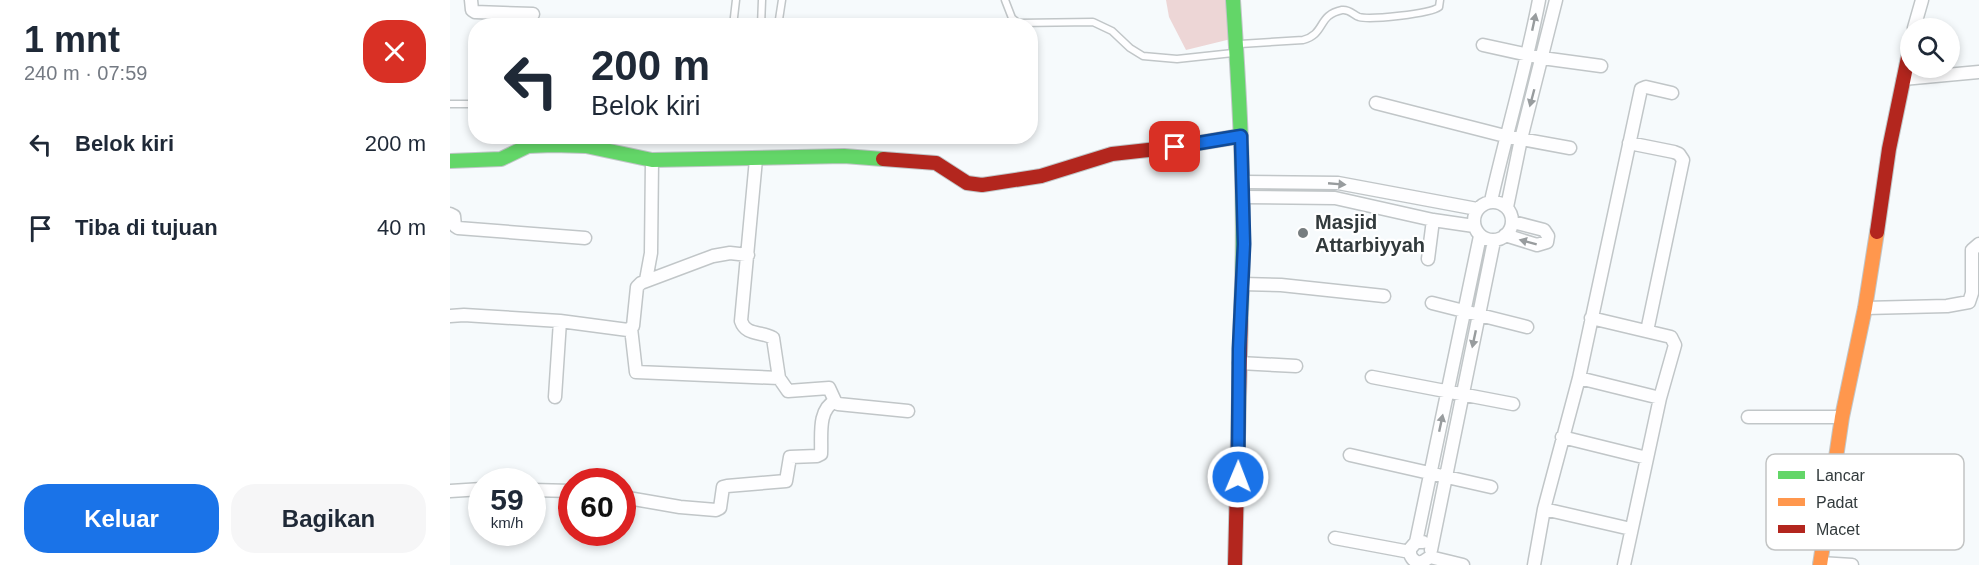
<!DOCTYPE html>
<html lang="id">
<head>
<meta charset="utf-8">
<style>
	body { margin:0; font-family:Arial,sans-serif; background:#f6f6f7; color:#1f2937; height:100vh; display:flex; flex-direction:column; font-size:22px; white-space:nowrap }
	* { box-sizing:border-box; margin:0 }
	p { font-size:20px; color:#747a83 }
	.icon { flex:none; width:33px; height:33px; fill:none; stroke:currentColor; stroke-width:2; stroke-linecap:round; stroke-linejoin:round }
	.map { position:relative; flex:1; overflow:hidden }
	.side { display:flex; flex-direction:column; background:#fff; width:450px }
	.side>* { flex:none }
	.top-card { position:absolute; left:18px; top:18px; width:570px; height:126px; border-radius:24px; box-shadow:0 3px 9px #0003; background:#fff; color:#1f2937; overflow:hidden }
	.tools { position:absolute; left:1450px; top:18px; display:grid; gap:12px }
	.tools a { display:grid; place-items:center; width:60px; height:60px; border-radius:50%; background:#fff; box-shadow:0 3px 9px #0003; font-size:30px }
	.speed { position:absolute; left:18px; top:468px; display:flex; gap:12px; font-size:30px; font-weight:700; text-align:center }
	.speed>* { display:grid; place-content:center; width:78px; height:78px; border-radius:50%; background:#fff; box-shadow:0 3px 9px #0003; line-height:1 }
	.speed small { font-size:15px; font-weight:400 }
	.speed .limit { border:9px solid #d22; background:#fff; color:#111 }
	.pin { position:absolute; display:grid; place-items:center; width:51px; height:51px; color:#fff; margin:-26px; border-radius:12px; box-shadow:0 3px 9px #0006 }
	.me { position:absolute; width:66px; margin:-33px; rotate:1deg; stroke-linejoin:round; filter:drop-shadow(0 0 4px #0008) }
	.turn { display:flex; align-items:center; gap:21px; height:126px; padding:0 24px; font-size:27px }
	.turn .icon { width:78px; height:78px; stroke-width:2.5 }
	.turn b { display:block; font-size:42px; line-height:51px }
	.round { display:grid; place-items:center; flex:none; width:63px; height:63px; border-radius:24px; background:#f6f6f7 }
	.overview { display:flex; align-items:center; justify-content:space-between; height:102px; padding:0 24px }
	h1 { font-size:36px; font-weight:600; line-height:45px }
	.button { display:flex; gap:12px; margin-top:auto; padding:12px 24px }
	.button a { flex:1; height:69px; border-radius:24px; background:#1a73e8; color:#fff; font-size:24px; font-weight:600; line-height:69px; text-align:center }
	.button a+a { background:#f6f6f7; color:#1f2937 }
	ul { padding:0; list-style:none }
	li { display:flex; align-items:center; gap:18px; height:84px; padding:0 24px }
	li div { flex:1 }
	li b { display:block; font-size:22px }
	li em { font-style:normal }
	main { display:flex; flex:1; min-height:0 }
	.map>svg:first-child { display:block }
	.green { fill:#edd6d6 }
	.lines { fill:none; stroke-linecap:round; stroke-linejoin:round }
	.lane-casing { stroke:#c1c6c8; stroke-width:9 }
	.street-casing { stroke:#c1c6c8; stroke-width:15 }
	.fast-casing { stroke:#c1c6c8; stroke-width:16 }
	.slow-casing { stroke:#c1c6c8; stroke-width:16 }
	.jam-casing { stroke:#c1c6c8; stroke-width:16 }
	.lane { stroke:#fefeff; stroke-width:6 }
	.street { stroke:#fefeff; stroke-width:12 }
	.fast { stroke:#63d668; stroke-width:14 }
	.slow { stroke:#ff974d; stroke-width:14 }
	.jam { stroke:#b3261e; stroke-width:14 }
	.oneway { fill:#989c9e }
	.route-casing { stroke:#114b97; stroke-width:15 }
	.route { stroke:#1a73e8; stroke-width:10 }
	.poi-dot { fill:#777d7f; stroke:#fff; stroke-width:2 }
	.labels { text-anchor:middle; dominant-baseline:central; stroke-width:4.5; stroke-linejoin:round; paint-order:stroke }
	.poi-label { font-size:20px; font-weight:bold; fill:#323a3c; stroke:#fff; text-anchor:start }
	.key { fill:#fff; stroke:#c2c4c4; stroke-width:1.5 }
	.key-label { font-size:16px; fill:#323a3c }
</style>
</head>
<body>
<main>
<section class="side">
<div class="overview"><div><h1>1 mnt</h1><p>240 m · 07:59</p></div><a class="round" style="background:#d93025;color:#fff"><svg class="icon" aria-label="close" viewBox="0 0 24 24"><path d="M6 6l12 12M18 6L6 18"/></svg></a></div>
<ul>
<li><svg class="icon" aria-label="left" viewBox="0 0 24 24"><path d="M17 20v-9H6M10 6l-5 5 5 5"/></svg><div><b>Belok kiri</b></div><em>200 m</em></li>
<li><svg class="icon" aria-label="arrive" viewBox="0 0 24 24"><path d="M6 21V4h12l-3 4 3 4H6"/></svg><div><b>Tiba di tujuan</b></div><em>40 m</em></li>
</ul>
<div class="button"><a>Keluar</a><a>Bagikan</a></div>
</section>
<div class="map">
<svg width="1529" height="565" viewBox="0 0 1529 565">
	<rect width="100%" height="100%" fill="#f6fafc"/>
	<path class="green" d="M716,0H777L781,39L736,50L719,17Z"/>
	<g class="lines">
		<g class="lane-casing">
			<path id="lane" d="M555,0L562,18L568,23L643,22L662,31L680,48L693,56L727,59L783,53
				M283,26L286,0
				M311,26L312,0
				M328,26L332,0
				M790,44L853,40C876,34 867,15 892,10C900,9 903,15 909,17C920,20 980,14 989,7L990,0
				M0,104H26
				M162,136L176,138L192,136
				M197,136L224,138L256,136"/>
		</g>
		<g class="street-casing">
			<path id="street" d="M21,0L22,10L25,12L83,14
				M1464,28L1472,0
				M1033,45L1092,58L1151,66
				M1453,79L1529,72
				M926,103L1055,136L1120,148
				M1179,143L1224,152L1229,154L1233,160L1197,331
				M306,159L291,321C296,336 311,331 323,338L329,378L338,391L379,388L385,401L388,404L458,411
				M793,182L888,183L1027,209
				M793,197L885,198L983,220L1024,226
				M1041,201C1056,134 1076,68 1089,0
				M1024 221a19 19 0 1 1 38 0a19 19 0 1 1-38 0Z
				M1057,207L1071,139L1106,0
				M0,214L4,216L5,226L8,228L135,238
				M1055,235L1087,245L1097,242L1098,236L1094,230L1063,222
				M978,259L983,220
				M196,280L201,253L202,160
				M792,284L831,285L934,296
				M982,303L1077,327
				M1415,308L1497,306L1519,302L1522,293V250L1529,244
				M0,316L14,315L110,321L178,330L183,326L187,287L191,283L263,256L280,253L298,255
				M1141,318L1221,337L1225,345L1210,398L1174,565
				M181,328L186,372L329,378
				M789,363L846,366
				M922,377L1063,404
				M1129,378L1210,398
				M105,397L110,321
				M1298,417H1392
				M1112,437L1197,458
				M900,455L1041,487
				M82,490L122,491
				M0,491L32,489
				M172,497L230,507L266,510L270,508L273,487L277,486L336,481L340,457L367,456L371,454C372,437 367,410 385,401
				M1094,509L1181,529
				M885,538L960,552
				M966,542L1030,236
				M973,542H966L960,549C959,556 963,562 971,563L980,557L1013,565
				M981,550L1044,241
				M1370,563L1402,565
				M1084,565L1094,509L1129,378L1191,89L1196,87L1222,93"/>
		</g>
		<g class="fast-casing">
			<path id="fast" d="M783,0C790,104 796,208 791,312
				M0,161L51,159L78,146L103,145L136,146L202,160L394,156L433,159"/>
		</g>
		<g class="slow-casing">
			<path id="slow" d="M1370,565L1392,417L1415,308L1427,232"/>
		</g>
		<g class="jam-casing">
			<path id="jam" d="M433,159L486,163L517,183L532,185L591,176L662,154L725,147L791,136
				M1427,232L1439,149L1461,43
				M785,565L791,312"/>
		</g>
		<use href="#lane" class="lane"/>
		<use href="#street" class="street"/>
		<use href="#fast" class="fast"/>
		<use href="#slow" class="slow"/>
		<use href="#jam" class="jam"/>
	</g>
	<defs><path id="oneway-solid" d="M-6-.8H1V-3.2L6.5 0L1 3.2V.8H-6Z" transform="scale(1.5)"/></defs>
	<g class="oneway">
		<use href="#oneway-solid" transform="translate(1084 22) rotate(-78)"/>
		<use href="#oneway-solid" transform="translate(1082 98) rotate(105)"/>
		<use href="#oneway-solid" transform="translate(887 184) rotate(5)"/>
		<use href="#oneway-solid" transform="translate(1078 242) rotate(-165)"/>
		<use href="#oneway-solid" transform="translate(1024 339) rotate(102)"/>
		<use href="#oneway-solid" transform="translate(991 423) rotate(-78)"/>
	</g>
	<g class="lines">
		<g class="route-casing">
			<path id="route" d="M725,147L791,136L794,244L789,349L788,477"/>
		</g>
		<use href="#route" class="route"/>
	</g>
	<circle class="poi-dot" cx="853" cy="233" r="6"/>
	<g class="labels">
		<g class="poi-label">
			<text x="865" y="222">Masjid<tspan x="865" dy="23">Attarbiyyah</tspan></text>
		</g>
	</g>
	<rect x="1316" y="454" width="198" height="96" rx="9" class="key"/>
	<rect x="1328" y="471" width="27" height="8" fill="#63d668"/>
	<rect x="1328" y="498" width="27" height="8" fill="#ff974d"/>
	<rect x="1328" y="525" width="27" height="8" fill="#b3261e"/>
	<g class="key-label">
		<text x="1366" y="481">Lancar</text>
		<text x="1366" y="508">Padat</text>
		<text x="1366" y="535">Macet</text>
	</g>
</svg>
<div class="tools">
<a><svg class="icon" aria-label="search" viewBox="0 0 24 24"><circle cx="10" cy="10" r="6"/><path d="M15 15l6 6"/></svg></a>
</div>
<div class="speed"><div>59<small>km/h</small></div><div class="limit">60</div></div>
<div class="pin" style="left:725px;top:147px;background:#d93025"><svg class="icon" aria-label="arrive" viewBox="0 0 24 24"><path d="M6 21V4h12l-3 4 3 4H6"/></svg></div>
<svg class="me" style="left:788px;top:477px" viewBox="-20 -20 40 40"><circle r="17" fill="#1a73e8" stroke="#fff" stroke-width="3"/><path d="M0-11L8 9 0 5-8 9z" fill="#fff"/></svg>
<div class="top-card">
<div class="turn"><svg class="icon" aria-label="left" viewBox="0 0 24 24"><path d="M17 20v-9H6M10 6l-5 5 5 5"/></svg><div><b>200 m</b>Belok kiri</div></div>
</div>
</div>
</main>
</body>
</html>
